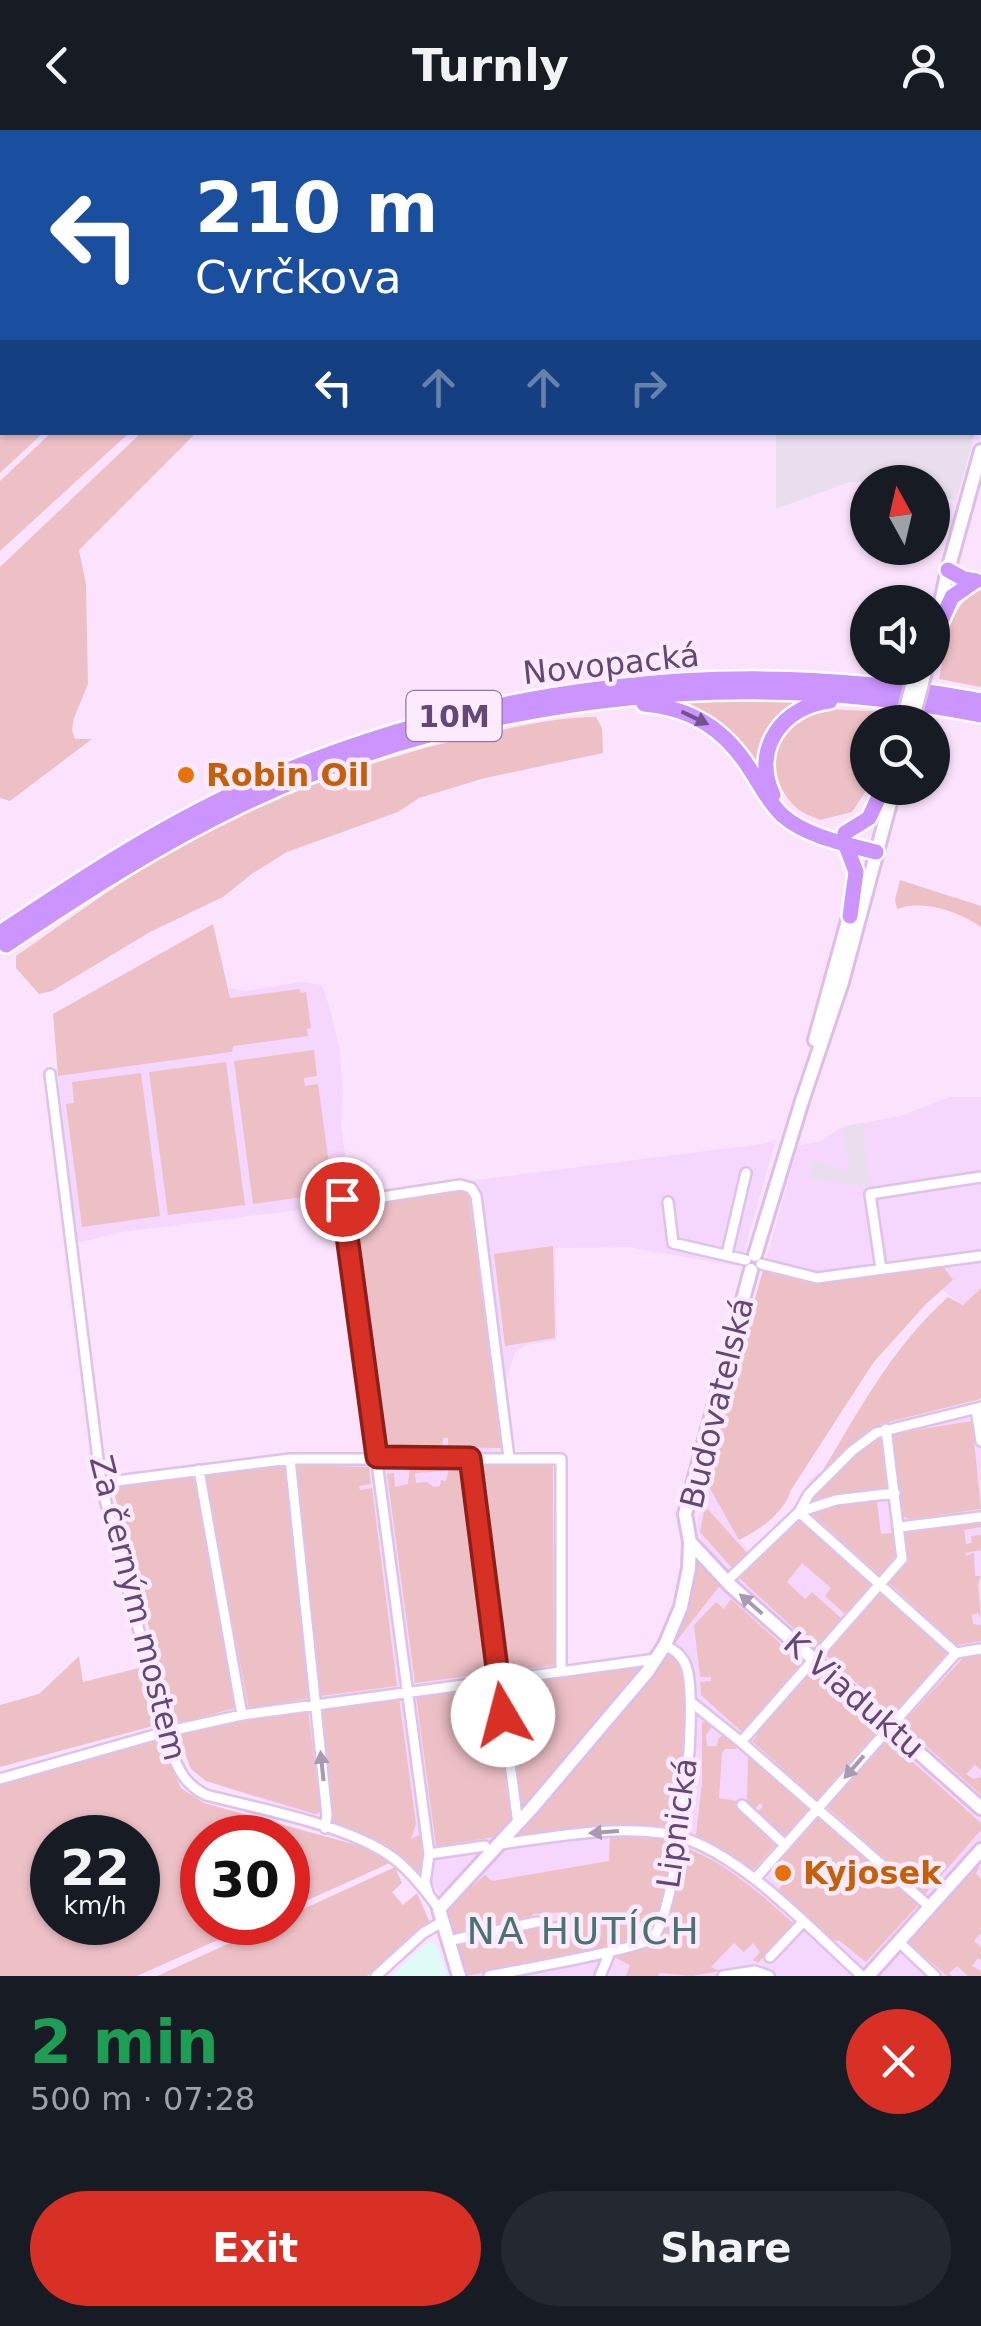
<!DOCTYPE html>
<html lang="en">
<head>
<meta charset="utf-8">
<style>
	body { margin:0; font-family:"DejaVu Sans",sans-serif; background:#242831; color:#f1f3f6; height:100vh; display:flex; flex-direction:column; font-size:38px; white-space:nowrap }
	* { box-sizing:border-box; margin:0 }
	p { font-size:32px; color:#9ea1a6 }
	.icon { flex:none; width:55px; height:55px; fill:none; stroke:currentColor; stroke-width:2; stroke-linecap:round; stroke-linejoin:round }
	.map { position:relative; height:1846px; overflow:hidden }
	.drawer { display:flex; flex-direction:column; background:#171b24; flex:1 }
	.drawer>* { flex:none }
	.guide { position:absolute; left:0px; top:0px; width:982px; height:305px; box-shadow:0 2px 8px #0004; background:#1a4fa0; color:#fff; overflow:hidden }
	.needle { width:65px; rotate:352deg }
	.controls { position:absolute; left:850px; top:335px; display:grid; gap:20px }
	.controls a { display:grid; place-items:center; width:100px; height:100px; border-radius:50%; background:#171b24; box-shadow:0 2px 8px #0004; font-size:50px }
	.speed { position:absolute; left:30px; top:1685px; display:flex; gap:20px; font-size:50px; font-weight:700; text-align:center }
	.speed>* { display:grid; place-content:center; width:130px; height:130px; border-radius:50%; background:#171b24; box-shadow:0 2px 8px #0004; line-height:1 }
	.speed small { font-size:25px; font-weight:400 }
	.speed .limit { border:15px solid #d22; background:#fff; color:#111 }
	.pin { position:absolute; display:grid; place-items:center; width:85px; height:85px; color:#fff; margin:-42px; border:5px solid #fff; border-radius:50%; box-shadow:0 2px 10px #0007 }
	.me { position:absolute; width:110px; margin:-55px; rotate:352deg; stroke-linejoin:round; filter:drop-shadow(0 0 8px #0008) }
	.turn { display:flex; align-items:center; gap:35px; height:210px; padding:0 30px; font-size:45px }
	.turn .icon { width:130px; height:130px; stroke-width:2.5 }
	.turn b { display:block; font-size:70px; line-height:85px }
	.lanes { display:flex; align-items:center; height:95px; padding:0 30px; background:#0003; justify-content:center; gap:50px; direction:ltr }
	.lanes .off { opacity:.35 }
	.round { display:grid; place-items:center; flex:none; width:105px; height:105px; border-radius:52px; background:#242831 }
	.overview { display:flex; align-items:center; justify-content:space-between; height:170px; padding:0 30px }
	h1 { font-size:60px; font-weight:700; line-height:75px; color:#1e9e55 }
	.button { display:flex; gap:20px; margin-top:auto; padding:20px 30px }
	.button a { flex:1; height:115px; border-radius:60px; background:#d93025; color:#fff; font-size:40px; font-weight:700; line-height:115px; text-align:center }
	.button a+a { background:#242831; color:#f1f3f6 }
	header { display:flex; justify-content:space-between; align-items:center; height:130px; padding:0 30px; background:#171b24; font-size:45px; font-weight:700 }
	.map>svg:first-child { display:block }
	.residential { fill:#f5d6fc }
	.industrial { fill:#e9deed }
	.education { fill:#dffbf8 }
	.green { fill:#edc0c6; fill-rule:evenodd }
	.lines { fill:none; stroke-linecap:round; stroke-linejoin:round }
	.street-casing { stroke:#dec2e9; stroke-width:14 }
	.secondary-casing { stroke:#dfbdeb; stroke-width:18 }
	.highway-casing { stroke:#fff; stroke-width:20 }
	.street { stroke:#fff; stroke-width:9 }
	.secondary { stroke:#fff; stroke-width:12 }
	.highway { stroke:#cb94fe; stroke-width:15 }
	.secondary-bridge-casing { stroke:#dfbdeb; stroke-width:18; stroke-linecap:butt }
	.secondary-bridge { stroke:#fff; stroke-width:12 }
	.oneway { fill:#74528d }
	.oneway2 { fill:#aa99b5 }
	.route-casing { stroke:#8d1f18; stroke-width:25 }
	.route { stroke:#d93025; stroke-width:18 }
	.food-dot { fill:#e8710a; stroke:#fcebff; stroke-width:4 }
	.labels { text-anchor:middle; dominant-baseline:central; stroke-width:9; stroke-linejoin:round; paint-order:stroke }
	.shield { fill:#fcebff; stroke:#9278a1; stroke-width:2.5 }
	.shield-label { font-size:30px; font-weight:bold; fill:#654679 }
	.street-label { font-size:32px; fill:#654679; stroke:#fcebff }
	.food-label { font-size:32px; font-weight:bold; fill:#c56008; stroke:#fcebff; text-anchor:start }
	.quarter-label { font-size:38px; letter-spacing:2.5px; fill:#497370; stroke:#fcebff }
</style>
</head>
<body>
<header><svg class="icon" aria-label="back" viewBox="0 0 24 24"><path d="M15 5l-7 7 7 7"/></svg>Turnly<svg class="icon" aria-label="person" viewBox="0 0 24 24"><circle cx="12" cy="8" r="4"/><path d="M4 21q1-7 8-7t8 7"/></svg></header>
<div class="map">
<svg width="981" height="1846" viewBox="0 0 981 1846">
	<rect width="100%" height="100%" fill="#fbe3fe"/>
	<path class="residential" d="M301,852L322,855L330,879L339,917L343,959L341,995L352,1077L468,1060V1051L762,1014L776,1009L744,1122L737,1136L628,1117L555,1118L557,1210L526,1215L515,1222L504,1258L514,1339H552L555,1546L642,1536L583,1610L442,1765L404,1722L333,1693L206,1651L191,1639L174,1594L113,1357L284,1334L384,1331L352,1077L331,1076L122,1102L77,1113L58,946L232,922L229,858L246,861Z
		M949,967H981V1158L963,1175L942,1160L953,1150L816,1151L763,1140L798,1016L821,1011L842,997L901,986Z
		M981,1273V1846H463L449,1781L658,1538L687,1489L730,1445L704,1417L697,1396L705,1350L739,1410L751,1422L793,1383L809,1351L862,1306L885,1293Z"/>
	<path class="industrial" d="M776,303V302L975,303L956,371L933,364L932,352H849L776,379Z
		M862,993L871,1058L809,1048L815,1031L850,1041L842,997Z"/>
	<path class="education" d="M433,1812L437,1815L447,1846H391L427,1813Z"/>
	<path class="green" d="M0,0H343L2,2V302L43,303L0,343Z
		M52,302L129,303L0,421V351Z
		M141,303H196L79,420L86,454L88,554L74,588L72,600L75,609H92L10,671L0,668V437Z
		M981,460V557L939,549C947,514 946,475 981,460Z
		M738,571L796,572C770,588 761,607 759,638C742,607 720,588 688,573Z
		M829,579L887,582L884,592H868V658L852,682L820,690C814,687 804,684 798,679C773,660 766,615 791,593C801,584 816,582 829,579Z
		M596,587L602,598L603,623L485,648L419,668L398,682L287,722L253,743L223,767L150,802L52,861L39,864L16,838V826C64,793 112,757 162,727C262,670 371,628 483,604C520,596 558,587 596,587Z
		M900,750L981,776V797C960,782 923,769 897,779L895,770Z
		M213,794L230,868L300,859L301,863L306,862L311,898L307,899L308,906L233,916L232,922L58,946L53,884Z
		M314,920L317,946L304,948L305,956L318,954L333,1063L253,1074L234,931Z
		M226,932L245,1075L168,1085L149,942Z
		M141,943L160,1086L82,1097L66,974L74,973L72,952Z
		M468,1060L502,1318L448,1317V1308H443L442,1317L382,1315L352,1077Z
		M553,1116L555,1208L505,1216L494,1124Z
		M943,1136L953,1150L926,1174L873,1233L791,1360C784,1383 760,1400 739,1410L705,1350L763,1140L816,1151Z
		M981,1158V1269L881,1294L848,1319L818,1349C857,1284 891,1218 948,1167L963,1175Z
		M972,1291L981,1379L909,1389L903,1386L891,1304Z
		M881,1305L890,1353L886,1360L813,1373L810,1368L856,1321Z
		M282,1334L285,1336L309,1568L249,1579L205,1348L208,1344Z
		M296,1335L369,1337L371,1354L359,1356L360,1360L372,1358L397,1556L320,1566Z
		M475,1336H553L554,1535L504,1542Z
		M410,1337L445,1338V1341L415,1343L416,1353L427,1352L434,1357L440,1356L441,1350L446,1351L449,1338H464L491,1543L415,1553L387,1344L394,1343L395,1357L408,1354Z
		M190,1347L195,1350L236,1578L174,1594L114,1362L118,1357Z
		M890,1369L898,1421L881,1446L813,1385L816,1378L877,1371L881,1404L892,1403Z
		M705,1376L748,1424L732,1438L700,1402Z
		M800,1391L872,1453L845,1484L825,1466L831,1458L802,1433L787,1452L805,1469L812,1462L842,1489L815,1518L738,1447Z
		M981,1391V1397L964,1400L966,1414L972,1413L971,1406L981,1405V1420L965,1423L966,1426L974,1423L975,1446H981L978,1454L981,1488L978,1483L972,1485L973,1494L981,1495V1511L957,1515L888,1452L908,1429L904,1401Z
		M699,1432L721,1454L675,1513L671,1508L694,1434Z
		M880,1460L948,1522L892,1585L824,1524Z
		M731,1469L802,1533L742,1602L701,1565L700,1552L711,1551V1547H700L694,1495L716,1472L724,1479Z
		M666,1523L681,1531L687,1566L677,1696L670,1699L520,1706V1700L615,1593L658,1538L659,1531Z
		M981,1524V1640L975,1635L966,1644L973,1649L981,1647V1665L902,1594L965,1526Z
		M79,1526L83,1552L139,1538L153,1596L0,1637V1575L39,1564Z
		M637,1535L643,1536L525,1676H521L504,1554Z
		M809,1539L878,1600L817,1670L752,1611L757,1606L755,1603Z
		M493,1554L498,1592L488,1594L490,1598L499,1597L511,1694L496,1707L436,1716L416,1565Z
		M399,1568L416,1694L411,1709L421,1704L425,1729L423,1741L418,1742C386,1716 372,1707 333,1693L322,1579Z
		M308,1580L321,1682L315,1684L206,1651L191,1639L178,1604Z
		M707,1588L714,1594L706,1605L707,1616H717L718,1609L725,1603L737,1613L736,1619H725L722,1623L719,1668L737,1671L742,1681L778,1712L753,1740L696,1705L702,1653V1593Z
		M887,1609L981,1693V1700L925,1764L827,1677Z
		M159,1610L181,1658L204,1673L364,1717L390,1733L288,1779V1708H202V1792L256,1793L137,1846H0V1653ZM52,1708H138V1792H52Z
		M751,1625L811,1678L784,1707L757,1683L763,1676L760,1673L754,1680L747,1674L748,1627Z
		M820,1683L918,1775L866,1832L840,1811L830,1810L776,1762L795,1741L779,1726L816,1684Z
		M610,1707L663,1709L672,1715L664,1769L650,1807L467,1846L456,1814L567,1788V1782L533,1784L529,1789L456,1805L447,1778L485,1745L492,1751L609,1731Z
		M681,1716C726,1732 758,1762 793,1793L758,1833L753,1830L760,1822L753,1813L744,1822L734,1813L711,1837L720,1841L692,1846L660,1843L658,1846H626L630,1835L614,1827L655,1814L664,1790Z
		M981,1732L976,1744L981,1749V1803L974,1811L981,1817V1830L978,1828L972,1836L981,1841V1846H968L957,1836L949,1843L952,1846H947L909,1813Z
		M395,1737L402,1753L392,1762L403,1775L417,1763L430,1793L367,1846H157L274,1793L288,1792V1786Z"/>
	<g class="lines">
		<g class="street-casing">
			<path id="street" d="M50,944L101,1353L168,1614C177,1636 183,1654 206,1665C260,1679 348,1695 392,1727C411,1741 425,1759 439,1779
				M668,1072L673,1113L746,1130
				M727,1124L746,1043
				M761,1134L817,1148L981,1126
				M881,1139L870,1064L981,1047
				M976,1279L981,1311
				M470,1328L518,1694
				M290,1329L327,1685L325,1698
				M199,1340L242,1585
				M101,1353L290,1329H561V1541
				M799,1382L956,1523
				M799,1382L836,1370L895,1363
				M900,1397L981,1387
				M727,1451L799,1382L809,1364L852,1321L876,1303L981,1277
				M691,1572L741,1612L930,1777
				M741,1612L902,1429L886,1299
				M0,1649L165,1602L242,1585L656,1529
				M742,1675L785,1715
				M500,1714C553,1707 608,1696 662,1703C731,1711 812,1801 862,1846
				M429,1724L485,1716
				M755,1749L956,1523L981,1519
				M428,1762L425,1753L429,1724L342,1069L350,1072L460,1055L471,1058L476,1066L509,1328
				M448,1811L537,1792
				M898,1811L935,1846
				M770,1827L803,1792
				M376,1846L423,1803L442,1792
				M489,1846C512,1841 645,1818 653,1808C678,1777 700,1574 686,1536C682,1525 675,1521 665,1515
				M600,1846L610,1822
				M723,1846L755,1841L769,1846"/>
		</g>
		<g class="secondary-casing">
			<path id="secondary" d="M932,514L948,440L981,321
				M815,910L851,780
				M755,1125L802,971L842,852L894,658
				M751,1140L685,1384L690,1412L731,1456L981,1678
				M459,1846L439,1779L532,1678L648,1541L665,1515L681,1477L689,1438L690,1412
				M868,1846L981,1720"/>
		</g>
		<g class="highway-casing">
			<path id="highway" d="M948,440L964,449L976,451
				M936,502L952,467L975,451
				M644,574C692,578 726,600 751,641C761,656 769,673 782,685C805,706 846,714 876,722
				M773,665C751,619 783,576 830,571
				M845,703L869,688L883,658
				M845,713L856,742L850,786
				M0,803C78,751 156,699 241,660C471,556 733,522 981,571
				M6,815C82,764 158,715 241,675C467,567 735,535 981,585"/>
		</g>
		<use href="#street" class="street"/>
		<use href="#secondary" class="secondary"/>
		<use href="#highway" class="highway"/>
		<g class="secondary-bridge-casing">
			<path id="secondary-bridge" d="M902,592L917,538
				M912,592L926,538"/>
		</g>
		<use href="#secondary-bridge" class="secondary-bridge"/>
	</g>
	<defs><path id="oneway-solid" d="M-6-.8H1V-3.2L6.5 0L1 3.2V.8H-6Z" transform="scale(2.5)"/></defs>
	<use class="oneway" href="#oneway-solid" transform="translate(695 588) rotate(26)"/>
	<g class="oneway2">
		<use href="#oneway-solid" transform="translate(751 1474) rotate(-139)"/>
		<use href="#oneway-solid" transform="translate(322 1636) rotate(-96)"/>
		<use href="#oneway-solid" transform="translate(854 1637) rotate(131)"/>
		<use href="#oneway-solid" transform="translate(604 1702) rotate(176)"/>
	</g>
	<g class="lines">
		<g class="route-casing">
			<path id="route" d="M342,1069L377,1327L470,1328L503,1585"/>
		</g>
		<use href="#route" class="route"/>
	</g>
	<g class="food-dot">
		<circle cx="186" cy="645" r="10"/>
		<circle cx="783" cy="1743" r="10"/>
	</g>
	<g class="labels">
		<rect class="shield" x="406.5" y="561" width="95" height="50" rx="8"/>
		<g class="shield-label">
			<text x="454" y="586">10M</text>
		</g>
		<g class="street-label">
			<text transform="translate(611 534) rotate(-6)">Novopacká</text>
			<text transform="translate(717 1273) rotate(-76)">Budovatelská</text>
			<text transform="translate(138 1478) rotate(76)">Za černým mostem</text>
			<text transform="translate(854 1565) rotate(41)">K Viaduktu</text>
			<text transform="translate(677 1693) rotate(-82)">Lipnická</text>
		</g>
		<g class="food-label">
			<text x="206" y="645">Robin Oil</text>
			<text x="803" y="1743">Kyjosek</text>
		</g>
		<g class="quarter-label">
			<text x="584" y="1801">NA HUTÍCH</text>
		</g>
	</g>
</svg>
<div class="controls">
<a><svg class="needle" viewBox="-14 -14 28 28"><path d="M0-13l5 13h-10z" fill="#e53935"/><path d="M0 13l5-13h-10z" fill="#9ea1a6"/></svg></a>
<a><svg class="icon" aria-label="sound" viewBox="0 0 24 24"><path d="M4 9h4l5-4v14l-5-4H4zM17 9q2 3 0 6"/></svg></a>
<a><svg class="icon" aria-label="search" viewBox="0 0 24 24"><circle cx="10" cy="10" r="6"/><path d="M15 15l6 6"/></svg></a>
</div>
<div class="speed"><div>22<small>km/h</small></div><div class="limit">30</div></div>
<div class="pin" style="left:342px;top:1069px;background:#d93025"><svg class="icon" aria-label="arrive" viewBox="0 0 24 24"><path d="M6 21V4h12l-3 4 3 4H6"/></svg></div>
<svg class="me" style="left:503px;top:1585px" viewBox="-20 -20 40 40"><circle r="19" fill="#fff"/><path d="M0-13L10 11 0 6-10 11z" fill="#d93025"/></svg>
<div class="guide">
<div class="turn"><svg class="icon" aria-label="left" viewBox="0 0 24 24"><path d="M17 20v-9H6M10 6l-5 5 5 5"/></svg><div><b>210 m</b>Cvrčkova</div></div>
<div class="lanes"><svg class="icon" aria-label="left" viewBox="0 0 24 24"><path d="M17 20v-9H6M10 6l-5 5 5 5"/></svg><svg class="icon off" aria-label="ahead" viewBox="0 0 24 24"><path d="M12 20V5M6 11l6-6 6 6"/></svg><svg class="icon off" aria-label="ahead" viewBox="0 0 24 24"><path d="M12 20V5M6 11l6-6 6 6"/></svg><svg class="icon off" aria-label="right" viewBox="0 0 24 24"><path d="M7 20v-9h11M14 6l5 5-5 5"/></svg></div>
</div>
</div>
<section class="drawer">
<div class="overview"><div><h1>2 min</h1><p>500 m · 07:28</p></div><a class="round" style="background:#d93025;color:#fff"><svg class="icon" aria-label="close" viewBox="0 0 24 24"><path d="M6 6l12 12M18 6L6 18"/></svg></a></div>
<div class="button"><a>Exit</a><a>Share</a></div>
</section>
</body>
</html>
